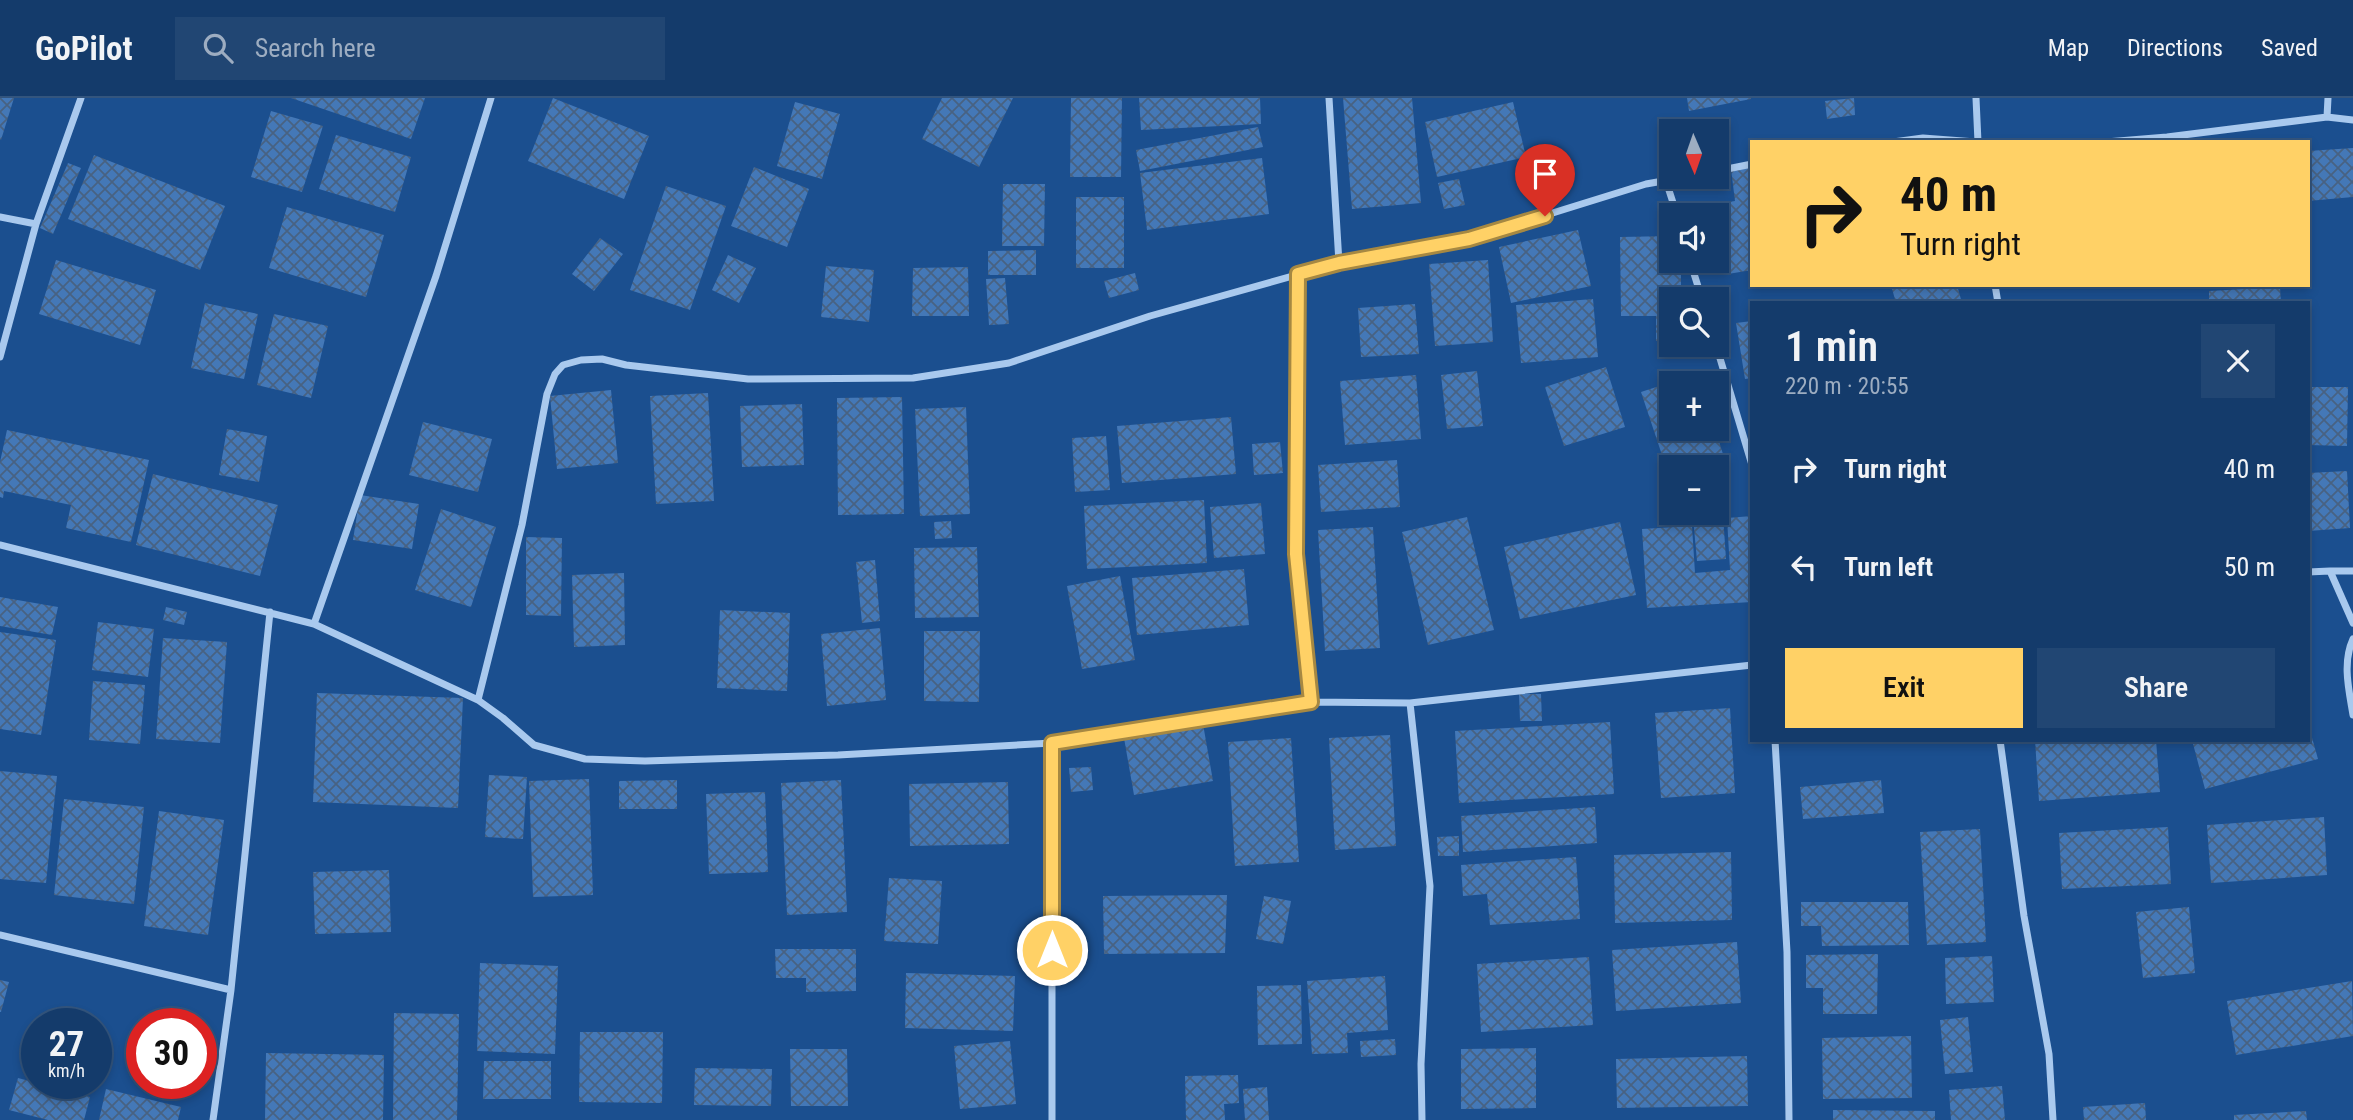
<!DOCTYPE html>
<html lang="en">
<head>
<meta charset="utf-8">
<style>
	body { margin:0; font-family:"Roboto Condensed",sans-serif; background:#214673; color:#f1f3f6; height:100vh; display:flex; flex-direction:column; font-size:26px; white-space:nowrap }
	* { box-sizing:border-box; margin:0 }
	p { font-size:23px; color:#9dadc1 }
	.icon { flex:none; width:38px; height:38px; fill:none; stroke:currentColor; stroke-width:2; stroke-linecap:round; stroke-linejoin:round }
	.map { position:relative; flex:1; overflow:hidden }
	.side { position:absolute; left:1750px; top:203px; width:560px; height:441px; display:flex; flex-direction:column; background:#143b6b; border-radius:0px; box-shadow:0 4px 10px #0003,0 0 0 2px #33557e }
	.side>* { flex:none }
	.guide { position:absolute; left:1750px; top:42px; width:560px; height:147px; border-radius:0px; box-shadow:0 4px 10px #0003,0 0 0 2px #33557e; background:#ffd166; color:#111; overflow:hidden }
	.needle { width:46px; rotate:178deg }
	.tools { position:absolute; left:1659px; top:21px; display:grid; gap:14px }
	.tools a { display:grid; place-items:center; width:70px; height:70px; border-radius:0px; background:#143b6b; box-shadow:0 4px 10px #0003,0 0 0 2px #33557e; font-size:35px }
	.speed { position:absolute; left:21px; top:910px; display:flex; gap:14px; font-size:35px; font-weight:700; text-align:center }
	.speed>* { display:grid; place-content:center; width:91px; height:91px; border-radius:50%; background:#143b6b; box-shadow:0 4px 10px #0003,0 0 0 2px #33557e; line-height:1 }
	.speed small { font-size:18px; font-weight:400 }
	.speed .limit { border:10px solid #d22; background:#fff; color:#111 }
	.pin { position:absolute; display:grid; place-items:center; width:60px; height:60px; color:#fff; margin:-72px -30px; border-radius:50% 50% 50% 0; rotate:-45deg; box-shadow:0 0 7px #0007 }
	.pin .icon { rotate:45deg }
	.me { position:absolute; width:77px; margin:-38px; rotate:0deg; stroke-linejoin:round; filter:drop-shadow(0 0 5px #0008) }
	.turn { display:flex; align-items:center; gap:24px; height:147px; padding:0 35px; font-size:32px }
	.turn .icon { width:91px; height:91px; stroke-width:2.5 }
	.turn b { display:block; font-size:49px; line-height:60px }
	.round { display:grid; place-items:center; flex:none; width:74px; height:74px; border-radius:0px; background:#214673 }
	.summary { display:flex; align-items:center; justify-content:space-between; height:119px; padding:0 35px }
	h1 { font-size:42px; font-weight:600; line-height:52px }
	.cta { display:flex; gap:14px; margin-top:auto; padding:14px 35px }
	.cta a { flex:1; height:80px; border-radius:0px; background:#ffd166; color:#111; font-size:28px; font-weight:600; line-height:80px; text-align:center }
	.cta a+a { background:#214673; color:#f1f3f6 }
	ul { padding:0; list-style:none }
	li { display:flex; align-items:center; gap:21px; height:98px; padding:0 35px }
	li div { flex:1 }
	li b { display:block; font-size:26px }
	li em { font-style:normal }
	header { display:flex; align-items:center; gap:42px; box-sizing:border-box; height:98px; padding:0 35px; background:#143b6b; border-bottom:2px solid #33557e }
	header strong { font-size:33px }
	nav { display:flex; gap:38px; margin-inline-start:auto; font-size:24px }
	.search { width:490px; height:63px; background:#214673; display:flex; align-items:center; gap:18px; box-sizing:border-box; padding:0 24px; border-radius:0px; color:#9dadc1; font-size:26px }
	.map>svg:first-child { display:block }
	.building { fill:url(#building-cross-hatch) }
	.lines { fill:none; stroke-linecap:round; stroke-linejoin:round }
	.street { stroke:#a9c9ee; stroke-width:7 }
	.route-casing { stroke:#a68842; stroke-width:18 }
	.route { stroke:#ffd166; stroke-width:12 }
</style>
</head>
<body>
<header>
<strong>GoPilot</strong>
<div class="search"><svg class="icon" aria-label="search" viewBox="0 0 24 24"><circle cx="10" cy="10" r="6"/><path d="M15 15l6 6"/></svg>Search here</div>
<nav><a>Map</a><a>Directions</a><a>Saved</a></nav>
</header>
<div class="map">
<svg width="2353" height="1022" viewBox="0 0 2353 1022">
	<defs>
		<pattern id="building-cross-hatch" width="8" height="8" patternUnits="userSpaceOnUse" patternTransform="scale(1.75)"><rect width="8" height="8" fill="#4478b7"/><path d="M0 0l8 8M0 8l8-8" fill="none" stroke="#486282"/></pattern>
	</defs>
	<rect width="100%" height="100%" fill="#1b4f8f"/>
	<path class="building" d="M0,0H14L1,42L0,41Z
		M291,0H425L411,41Z
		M553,0L649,38L624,101L528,63Z
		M942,0H1013L979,69L922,41Z
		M1071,0H1122L1121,79H1070Z
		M1139,0H1260L1261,26L1141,32Z
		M1343,0H1412L1421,105L1352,111Z
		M1687,0H1751V1L1689,13Z
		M1854,0L1855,17L1827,21L1825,3Z
		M795,4L840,16L822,81L777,68Z
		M1513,4L1526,59L1437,79L1425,24Z
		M271,13L323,28L302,94L251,79Z
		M1258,29L1263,49L1140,73L1136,52Z
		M336,37L411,59L395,114L319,91Z
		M2353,50V99L2308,103V53Z
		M94,57L225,108L200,172L68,121Z
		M1262,60L1269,116L1147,132L1140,75Z
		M68,65L81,70L53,136L40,130Z
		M1752,68V172L1722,177L1717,144V117H1713L1711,107L1735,103L1731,71Z
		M754,69L809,91L787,149L731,128Z
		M1459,81L1465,107L1444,111L1438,85Z
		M1003,86H1045L1044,148H1002Z
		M666,88L726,108L690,212L630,192Z
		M1076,99H1124V170H1076Z
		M287,109L384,137L366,199L269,170Z
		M1578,132L1591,188L1511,205L1499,149Z
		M1671,138V163H1681V201H1671V243H1656V218H1621L1620,139Z
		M600,140L623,156L594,193L572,176Z
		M1036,152V177H988V153Z
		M728,157L756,170L739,205L712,192Z
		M56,162L156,192L140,247L39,216Z
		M1488,162L1493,244L1435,248L1429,166Z
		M826,168L874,172L869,224L821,219Z
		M968,169L969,218H912L913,170Z
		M1135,175L1139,192L1109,200L1104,183Z
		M1005,180L1009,226L989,227L986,181Z
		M1891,187H1957L1962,205H1896Z
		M2280,189L2281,205H2209V193Z
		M1593,201L1598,259L1521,265L1516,207Z
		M205,205L258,216L244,281L191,270Z
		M1415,206L1419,256L1361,259L1358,210Z
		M274,216L328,228L311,300L257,287Z
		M1752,223V280L1745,281L1736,225Z
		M1606,269L1625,329L1564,348L1545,289Z
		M1477,273L1483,328L1447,331L1441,277Z
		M1696,276L1699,285H1671V331H1715L1730,378L1717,382V369H1671V384L1641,294Z
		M1416,277L1421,341L1345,347L1340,283Z
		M2308,289H2348L2347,348L2308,347Z
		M611,292L618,365L557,371L550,298Z
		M708,295L714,403L656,406L650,298Z
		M902,299L904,416L838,417L837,300Z
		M802,306L804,367L742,369L740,308Z
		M966,309L970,416L920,418L915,311Z
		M1231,319L1236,376L1122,385L1117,328Z
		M423,324L492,341L478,394L409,377Z
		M227,331L267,338L259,384L219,377Z
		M7,332L149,362L131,444L66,430L71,407L4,393L3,400L0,399V364Z
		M1106,338L1110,392L1075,394L1072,340Z
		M1280,344L1283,375L1254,377L1252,346Z
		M1397,362L1400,409L1321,414L1318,367Z
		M2347,373L2350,430L2308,433V375Z
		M153,376L278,407L260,478L136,447Z
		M360,397L419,406L412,451L353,442Z
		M1204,402L1207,465L1087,471L1084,408Z
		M1261,405L1265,456L1214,460L1210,409Z
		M441,411L496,429L471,509L415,492Z
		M1723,417L1726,461L1697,463L1693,419Z
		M1752,418V504L1647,510L1642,431L1692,428L1695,475L1730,472L1727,420Z
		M1467,419L1494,532L1428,547L1402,434Z
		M951,423L952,440L935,441L934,424Z
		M1620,424L1636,497L1520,521L1504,449Z
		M1373,429L1380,550L1325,553L1318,432Z
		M526,439L562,440L561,518L526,517Z
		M977,449L979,519L915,520L914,450Z
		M875,462L880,523L862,525L856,464Z
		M1244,471L1249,527L1137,537L1132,480Z
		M624,475L625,547L574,549L572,477Z
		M1120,478L1135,562L1082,571L1067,488Z
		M0,499L58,509L52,537L0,528Z
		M166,509L187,514L184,527L163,522Z
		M720,512L790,515L787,593L717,590Z
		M98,524L154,531L148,579L92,572Z
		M880,530L886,602L827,608L821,536Z
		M924,533H980L979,604L924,603Z
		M0,534L56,542L41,637L0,631Z
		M163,540L227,544L220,645L156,641Z
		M93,583L145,587L140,646L89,642Z
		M317,595L463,600L458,710L313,704Z
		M1519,596H1541L1542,623H1520Z
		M1730,610L1735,695L1661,700L1655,615Z
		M1610,624L1614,696L1459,705L1455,633Z
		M1203,626L1213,683L1134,697L1124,640Z
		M2309,629L2318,661L2205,691L2192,642H2308Z
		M1390,637L1396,748L1335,752L1329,640Z
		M1291,640L1299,764L1235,768L1228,644Z
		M2035,642H2156L2160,694L2039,703Z
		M1091,669L1093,692L1071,694L1069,670Z
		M0,673L57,678L46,785L0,781Z
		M489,677L527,679L523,741L485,739Z
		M589,681L593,797L533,799L529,683Z
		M677,682V711H619V683Z
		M841,682L847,814L787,817L781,685Z
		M1881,682L1884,715L1803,721L1800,689Z
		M1008,684L1009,746L910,748L909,686Z
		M765,694L768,774L709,776L706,696Z
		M64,701L144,709L134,806L54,797Z
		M1595,709L1597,745L1463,754L1461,718Z
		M159,713L224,722L208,837L144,828Z
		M2324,719L2327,777L2211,785L2207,727Z
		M2168,729L2171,786L2062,791L2059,735Z
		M1980,731L1986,844L1927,847L1920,734Z
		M1459,738V758H1438L1437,739Z
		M1731,754L1732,822L1615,825L1614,757Z
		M1576,759L1580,821L1490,827L1487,796L1463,798L1461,767Z
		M389,772L391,834L315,836L313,774Z
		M889,780L942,783L938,846L884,843Z
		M1227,797L1225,855L1104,856L1103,798Z
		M1264,798L1291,803L1283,846L1256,841Z
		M1801,804H1908L1909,847L1822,848L1821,828H1801Z
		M2189,809L2195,875L2143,880L2136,814Z
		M1737,844L1741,905L1616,913L1612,852Z
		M775,851H856V893L806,894V880H776Z
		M1878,856L1877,916H1823V890H1806V857Z
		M1992,858L1994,904L1946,906L1945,860Z
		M1589,859L1593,927L1481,934L1477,866Z
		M480,865L558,868L555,956L477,953Z
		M906,875L1015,878L1013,933L905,930Z
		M1385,878L1388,932L1347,935L1348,955L1312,956L1307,883Z
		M0,882L9,884L1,914H0Z
		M2352,883L2353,938L2236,957L2227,903Z
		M1301,887L1302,946L1258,947L1257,888Z
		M394,915L459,916L457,1022H393Z
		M1968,919L1973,974L1945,976L1940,922Z
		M580,934H663L662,1005L579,1004Z
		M1911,938L1912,1000L1823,1001L1822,940Z
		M1395,941L1396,957L1361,959L1360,943Z
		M1010,943L1016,1006L960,1011L954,948Z
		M1536,950V1010L1461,1011V951Z
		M790,951H847L848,1008H791Z
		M266,955L384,957L383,1022H265Z
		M1747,958L1748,1008L1617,1010L1616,961Z
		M484,963H551V1001H483Z
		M695,970L772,971L771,1008L694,1007Z
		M1238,977L1239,1005L1224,1006L1225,1022H1186L1185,978Z
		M18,980L90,999L84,1022H48L9,1012Z
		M2002,988L2005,1022H1951L1949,992Z
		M1267,989L1269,1022H1245L1243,991Z
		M106,991L181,1009L178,1022H99Z
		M2145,1005L2146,1022H2084L2083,1009Z
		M1833,1012L1935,1013V1022H1833Z
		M2306,1013L2307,1022H2234V1017Z"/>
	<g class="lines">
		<path class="street" d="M1329,0L1339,165
			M1976,0L1978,44
			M2327,19L2328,0
			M1893,44L1923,40L1976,44
			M2106,44L2167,39L2327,19L2353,22
			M1717,73L1752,66
			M1666,83L1677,117
			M0,119L36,126
			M1690,163L1702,201
			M1298,176L1296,456L1311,604
			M1995,187L1998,205
			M1716,247L1752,367
			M0,259L36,126L81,0
			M0,447L314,526L478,602L503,620L534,647L585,661L645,663L838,657L1052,645L1311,604L1410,605L1752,567
			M2353,473H2330L2353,525
			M2308,474L2330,473
			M314,526L436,178L491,0
			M2353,541C2342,565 2349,592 2353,617
			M478,602L522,427L547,296L555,276L563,267L581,262L602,261L626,267L748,281L913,280L1009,265L1150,218L1339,165L1469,141L1646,86L1686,79
			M1410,605L1430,788L1421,966L1422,1022
			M1775,642L1787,854L1789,1022
			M2000,642L2024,818L2049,956L2053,1022
			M0,837L231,892
			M213,1022L231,892L270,514
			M1052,1022V645"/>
	</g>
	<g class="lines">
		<g class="route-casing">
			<path id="route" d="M1052,852V645L1311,604L1296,456L1298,176L1339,165L1469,141L1545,118"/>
		</g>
		<use href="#route" class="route"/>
	</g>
</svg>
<div class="tools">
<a><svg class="needle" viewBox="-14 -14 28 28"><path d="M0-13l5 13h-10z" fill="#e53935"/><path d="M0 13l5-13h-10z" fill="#9dadc1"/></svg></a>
<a><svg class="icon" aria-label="sound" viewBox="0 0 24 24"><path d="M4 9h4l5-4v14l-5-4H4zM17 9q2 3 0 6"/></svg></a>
<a><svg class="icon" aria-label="search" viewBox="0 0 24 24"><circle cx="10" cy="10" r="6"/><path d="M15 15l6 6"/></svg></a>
<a>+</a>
<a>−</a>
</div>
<div class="speed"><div>27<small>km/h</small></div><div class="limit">30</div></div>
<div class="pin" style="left:1545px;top:118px;background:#d93025"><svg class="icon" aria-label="arrive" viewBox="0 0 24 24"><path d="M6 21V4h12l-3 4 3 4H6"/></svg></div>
<svg class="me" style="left:1052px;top:852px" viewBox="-20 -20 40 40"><circle r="17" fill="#ffd166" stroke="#fff" stroke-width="3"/><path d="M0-11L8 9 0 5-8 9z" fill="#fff"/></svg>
<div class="guide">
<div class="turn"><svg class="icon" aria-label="right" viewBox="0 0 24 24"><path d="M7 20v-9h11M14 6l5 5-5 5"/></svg><div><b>40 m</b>Turn right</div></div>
</div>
<section class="side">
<div class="summary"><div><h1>1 min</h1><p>220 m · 20:55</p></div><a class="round"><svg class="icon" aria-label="close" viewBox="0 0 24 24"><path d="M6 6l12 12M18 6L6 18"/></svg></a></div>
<ul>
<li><svg class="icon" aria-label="right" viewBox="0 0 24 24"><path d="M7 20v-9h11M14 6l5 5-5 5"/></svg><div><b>Turn right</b></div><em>40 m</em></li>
<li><svg class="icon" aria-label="left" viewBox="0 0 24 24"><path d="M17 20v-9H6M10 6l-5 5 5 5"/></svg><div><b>Turn left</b></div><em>50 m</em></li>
</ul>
<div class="cta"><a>Exit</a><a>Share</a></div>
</section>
</div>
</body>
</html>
